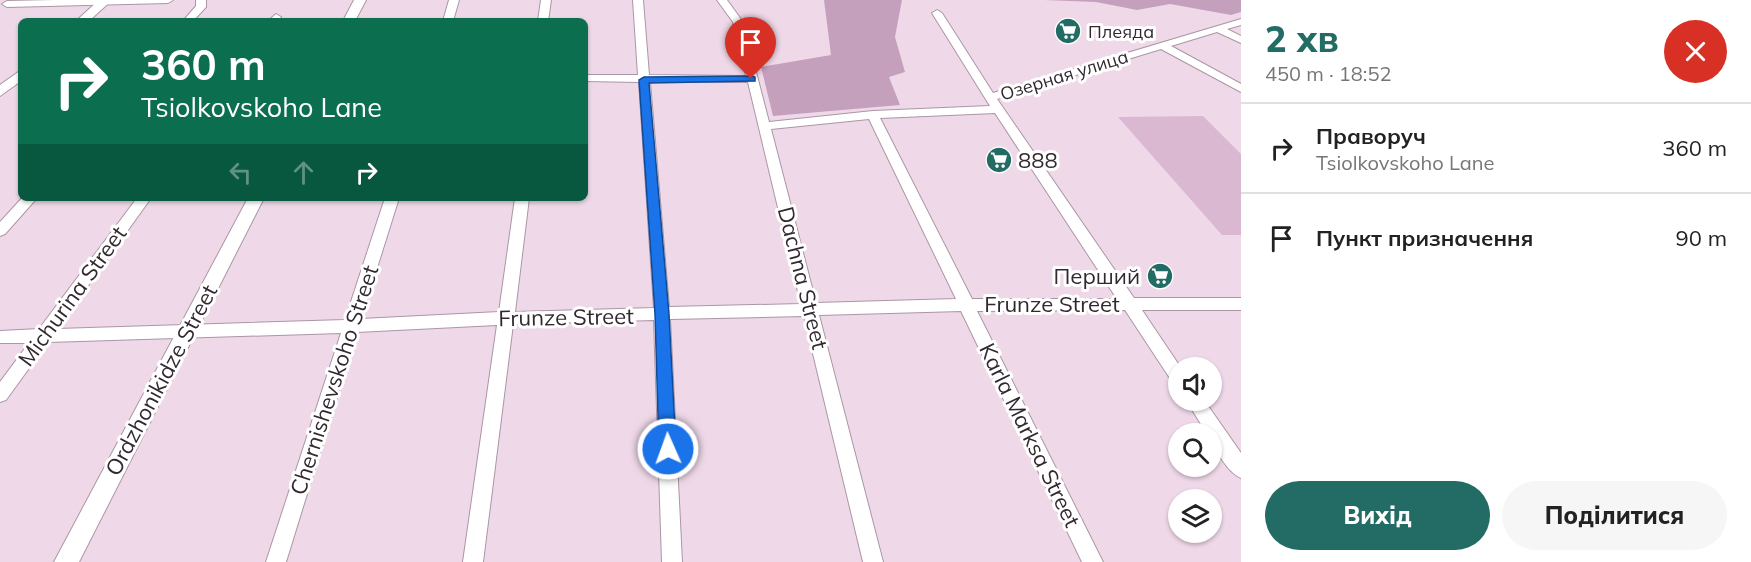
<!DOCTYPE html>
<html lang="uk">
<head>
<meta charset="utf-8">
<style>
	body { margin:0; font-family:Mulish,sans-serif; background:#f6f6f6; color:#222; height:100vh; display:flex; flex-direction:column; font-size:22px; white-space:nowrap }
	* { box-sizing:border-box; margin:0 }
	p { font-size:20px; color:#767676 }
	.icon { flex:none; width:33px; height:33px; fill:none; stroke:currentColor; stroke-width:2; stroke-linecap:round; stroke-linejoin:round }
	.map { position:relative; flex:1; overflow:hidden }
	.side { display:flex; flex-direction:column; background:#fff; width:510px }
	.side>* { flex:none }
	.top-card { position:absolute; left:18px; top:18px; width:570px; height:183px; border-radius:9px; box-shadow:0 2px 4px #0004; background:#0b6e4f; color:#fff; overflow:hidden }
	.fabs { position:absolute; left:1168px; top:357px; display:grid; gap:12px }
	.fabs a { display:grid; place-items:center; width:54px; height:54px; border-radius:50%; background:#fff; box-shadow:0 2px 4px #0004; font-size:30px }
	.pin { position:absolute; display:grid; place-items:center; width:51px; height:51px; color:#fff; margin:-62px -26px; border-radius:50% 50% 50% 0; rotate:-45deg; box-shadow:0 0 6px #0007 }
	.pin .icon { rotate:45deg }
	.me { position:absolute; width:66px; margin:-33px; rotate:358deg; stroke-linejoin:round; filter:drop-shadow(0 0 4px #0008) }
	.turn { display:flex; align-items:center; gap:21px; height:126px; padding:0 24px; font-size:27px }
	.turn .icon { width:78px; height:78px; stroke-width:2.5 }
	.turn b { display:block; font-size:42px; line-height:51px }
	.lanes { display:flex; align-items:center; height:57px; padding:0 24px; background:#0003; justify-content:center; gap:30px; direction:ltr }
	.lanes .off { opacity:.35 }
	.round { display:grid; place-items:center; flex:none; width:63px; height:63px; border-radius:32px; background:#f6f6f6 }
	.head { display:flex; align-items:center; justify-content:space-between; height:102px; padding:0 24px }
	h1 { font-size:36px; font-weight:800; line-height:45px; color:#236c65 }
	.button { display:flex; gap:12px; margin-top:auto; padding:12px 24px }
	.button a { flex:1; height:69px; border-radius:36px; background:#236c65; color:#fff; font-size:24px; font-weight:800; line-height:69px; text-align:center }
	.button a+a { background:#f6f6f6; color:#222 }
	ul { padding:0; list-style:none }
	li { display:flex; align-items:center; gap:18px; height:90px; padding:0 24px; border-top:2px solid #e0e0e0 }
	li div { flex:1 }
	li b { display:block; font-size:22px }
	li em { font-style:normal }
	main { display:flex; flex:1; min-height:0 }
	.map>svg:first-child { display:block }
	.green { fill:#dbb8d1 }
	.forest { fill:#c5a0bc }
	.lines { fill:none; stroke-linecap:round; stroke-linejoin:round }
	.minor-casing { stroke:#ab96a5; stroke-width:2 }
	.major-casing { stroke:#ab96a5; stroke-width:2 }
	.minor { fill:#fff; fill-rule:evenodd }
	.major { fill:#fff; fill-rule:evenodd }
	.route { fill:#1a73e8; stroke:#114b97; stroke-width:1.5 }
	.labels { text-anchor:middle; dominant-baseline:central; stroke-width:6; stroke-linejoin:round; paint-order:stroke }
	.far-poi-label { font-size:18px; fill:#31292f; stroke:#fff; text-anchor:start }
	.far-street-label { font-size:18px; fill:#31292f; stroke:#fff }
	.poi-label { font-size:22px; fill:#31292f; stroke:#fff; text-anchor:start }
	.street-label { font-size:22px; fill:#31292f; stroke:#fff }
</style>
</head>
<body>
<main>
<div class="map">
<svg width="1241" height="562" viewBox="0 0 1241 562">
	<rect width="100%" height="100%" fill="#efd9e9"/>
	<path class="green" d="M1203,116L1241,154V235H1222L1118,117Z"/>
	<path class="forest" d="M824,0H902L895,37L905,72L889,77L900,105L773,116L761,67L831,55Z
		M1044,0H1241V12L1231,15L1170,4L1137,10L1096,2Z"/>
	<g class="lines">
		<g class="minor-casing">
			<path id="minor" d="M54,0H173L168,3L7,7L2,4L7,1Z
				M196,0H206V7L193,21H183L196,6Z
				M449,0H459L453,21H443Z
				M541,0H551L548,21H538Z
				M633,0H643L649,75L746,76L733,22L717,0H727L743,22L769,122L873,111L990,106L932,13L937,10L942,13L993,93L1241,19V25L1227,29L1241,36V43L1217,32L1171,46L1241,84V92L1161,49L997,99L1134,298H1241V310H1142L1181,368H1179V385L1173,383L1125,310L977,311L1103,562H1082L961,311L819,315L883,562H863L804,316L670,319L682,562H662L654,320L513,324L483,562H463L497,325L357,332L286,562H266L341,333L48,342L6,400L0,402V382L29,343H0V331L39,329L137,198H151L57,329L345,320L385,198H399L361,319L499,312L515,198H529L515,312L654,308L639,82L585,81V75H638ZM650,82H748L801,304L669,307ZM995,113L1117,299H972L880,118ZM869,119L956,299L816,303L771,129Z
				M276,14L281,17L278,21H268Z
				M22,198H37L5,234L0,236V222Z
				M1186,400H1204L1241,453V478C1228,473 1212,447 1212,434H1207Z"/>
		</g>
		<g class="major-casing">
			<path id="major" d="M99,0H112L89,21H76Z
				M354,0H366L355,21H343Z
				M21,70V81L0,96V85Z
				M248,198H264L79,562H54Z"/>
		</g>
		<use href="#minor" class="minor"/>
		<use href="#major" class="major"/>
	</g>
	<path class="route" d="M751,76L755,77V81L649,83L669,314L676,449L673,455L668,457L662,455L659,449L655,314L639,80L644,77Z"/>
	<defs>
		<g id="supermarket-disc" transform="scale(1.35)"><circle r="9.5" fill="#236c65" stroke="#fff"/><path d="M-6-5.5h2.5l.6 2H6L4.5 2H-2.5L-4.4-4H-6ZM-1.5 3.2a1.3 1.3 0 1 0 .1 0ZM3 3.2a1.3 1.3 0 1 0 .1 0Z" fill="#fff"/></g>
	</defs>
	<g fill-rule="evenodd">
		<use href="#supermarket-disc" x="1068" y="31"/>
		<use href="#supermarket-disc" x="999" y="160"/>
		<use href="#supermarket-disc" x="1160" y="276"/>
	</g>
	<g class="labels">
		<g class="far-poi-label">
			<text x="1088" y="31">Плеяда</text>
		</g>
		<g class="far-street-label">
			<text transform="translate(1064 75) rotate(-17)">Озерная улица</text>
		</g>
		<g class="poi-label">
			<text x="1018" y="160">888</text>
			<text x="1140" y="276" text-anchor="end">Перший</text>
		</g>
		<g class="street-label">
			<text transform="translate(803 278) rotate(76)">Dachna Street</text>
			<text transform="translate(72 296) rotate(-54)">Michurina Street</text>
			<text x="1052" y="304">Frunze Street</text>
			<text transform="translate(566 317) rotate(-1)">Frunze Street</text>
			<text transform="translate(161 380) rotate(-62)">Ordzhonikidze Street</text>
			<text transform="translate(334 380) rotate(-72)">Chernishevskoho Street</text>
			<text transform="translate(1030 435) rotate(64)">Karla Marksa Street</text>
		</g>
	</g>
</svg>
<div class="fabs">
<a><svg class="icon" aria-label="sound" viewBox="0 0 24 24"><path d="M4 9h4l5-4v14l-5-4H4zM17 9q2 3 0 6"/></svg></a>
<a><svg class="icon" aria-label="search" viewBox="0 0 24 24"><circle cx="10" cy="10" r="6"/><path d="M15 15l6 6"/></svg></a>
<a><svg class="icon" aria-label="layers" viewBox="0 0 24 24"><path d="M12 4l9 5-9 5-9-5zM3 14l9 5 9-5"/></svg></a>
</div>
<div class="pin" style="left:751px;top:79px;background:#d93025"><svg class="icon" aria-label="arrive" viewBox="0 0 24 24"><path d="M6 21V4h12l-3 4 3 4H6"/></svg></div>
<svg class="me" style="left:668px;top:449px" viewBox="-20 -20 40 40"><circle r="17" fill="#1a73e8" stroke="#fff" stroke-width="3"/><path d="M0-11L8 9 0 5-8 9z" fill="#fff"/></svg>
<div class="top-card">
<div class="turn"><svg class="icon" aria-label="right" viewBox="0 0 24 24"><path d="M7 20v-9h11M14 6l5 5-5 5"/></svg><div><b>360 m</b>Tsiolkovskoho Lane</div></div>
<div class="lanes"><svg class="icon off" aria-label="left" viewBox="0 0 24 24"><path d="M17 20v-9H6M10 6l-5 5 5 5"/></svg><svg class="icon off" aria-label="ahead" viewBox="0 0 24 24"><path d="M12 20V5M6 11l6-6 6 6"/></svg><svg class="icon" aria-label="right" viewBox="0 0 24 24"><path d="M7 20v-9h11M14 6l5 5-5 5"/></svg></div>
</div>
</div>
<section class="side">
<div class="head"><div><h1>2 хв</h1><p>450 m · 18:52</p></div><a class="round" style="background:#d93025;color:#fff"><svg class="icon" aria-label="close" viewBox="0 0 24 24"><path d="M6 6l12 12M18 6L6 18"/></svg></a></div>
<ul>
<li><svg class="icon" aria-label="right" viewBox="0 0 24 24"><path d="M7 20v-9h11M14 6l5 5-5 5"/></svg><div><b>Праворуч</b><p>Tsiolkovskoho Lane</p></div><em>360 m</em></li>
<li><svg class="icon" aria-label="arrive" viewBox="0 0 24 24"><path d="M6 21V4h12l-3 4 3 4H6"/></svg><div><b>Пункт призначення</b></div><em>90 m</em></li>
</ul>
<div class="button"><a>Вихід</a><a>Поділитися</a></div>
</section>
</main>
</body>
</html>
